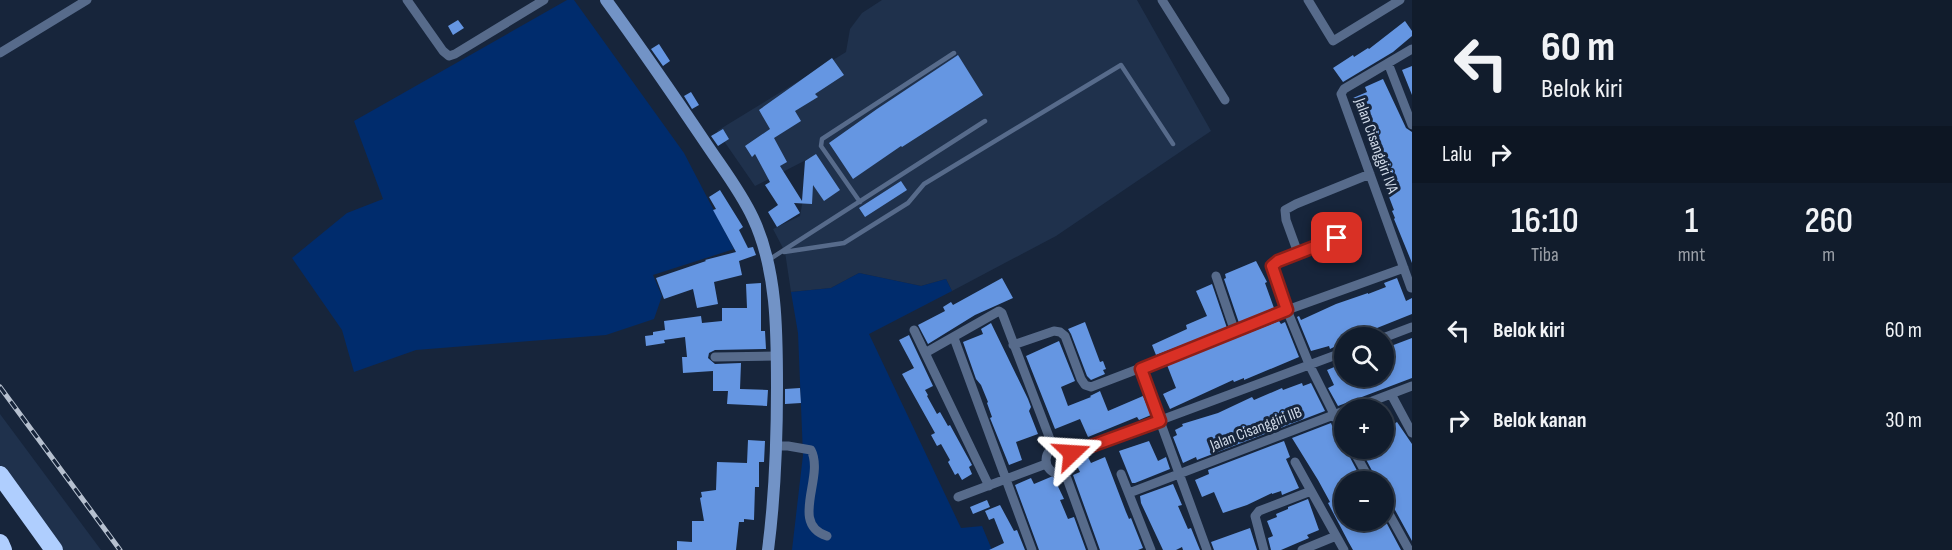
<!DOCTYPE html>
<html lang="id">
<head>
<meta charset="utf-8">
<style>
	body { margin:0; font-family:"Sofia Sans Condensed",sans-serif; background:#1e2938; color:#f1f3f6; height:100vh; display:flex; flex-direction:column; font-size:22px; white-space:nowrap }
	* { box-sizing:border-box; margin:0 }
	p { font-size:20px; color:#9ca1a9 }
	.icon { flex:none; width:33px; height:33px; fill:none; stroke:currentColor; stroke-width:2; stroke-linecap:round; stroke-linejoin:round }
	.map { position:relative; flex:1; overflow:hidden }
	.details { display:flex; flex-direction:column; background:#111c2c; width:540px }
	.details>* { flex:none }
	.banner { background:#111c2c; color:#f1f3f6; overflow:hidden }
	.tools { position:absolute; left:1334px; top:327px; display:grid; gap:12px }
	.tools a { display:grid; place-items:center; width:60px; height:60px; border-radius:50%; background:#111c2c; box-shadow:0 3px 9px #0003,0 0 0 2px #303a48; font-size:30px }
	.pin { position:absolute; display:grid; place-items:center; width:51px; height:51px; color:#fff; margin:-26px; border-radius:12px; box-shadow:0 3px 9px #0006 }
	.me { position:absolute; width:66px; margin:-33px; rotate:70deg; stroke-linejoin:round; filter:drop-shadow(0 0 4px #0008) }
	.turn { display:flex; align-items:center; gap:21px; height:126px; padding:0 30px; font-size:27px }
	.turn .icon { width:78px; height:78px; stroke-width:2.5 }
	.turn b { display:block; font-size:42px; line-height:51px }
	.then { display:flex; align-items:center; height:57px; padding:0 30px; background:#0003; gap:12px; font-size:22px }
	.eta { display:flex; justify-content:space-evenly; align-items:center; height:102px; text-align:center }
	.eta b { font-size:36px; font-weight:600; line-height:42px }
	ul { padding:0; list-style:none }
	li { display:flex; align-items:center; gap:18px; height:90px; padding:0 30px }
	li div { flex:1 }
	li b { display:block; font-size:22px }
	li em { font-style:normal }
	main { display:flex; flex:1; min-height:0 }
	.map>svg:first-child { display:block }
	.built { fill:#1f314c }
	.green { fill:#002c6d }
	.building { fill:#6596e2 }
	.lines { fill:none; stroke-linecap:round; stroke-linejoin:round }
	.lane { stroke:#576b8b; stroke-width:4.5 }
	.street { stroke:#576b8b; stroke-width:9 }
	.secondary { stroke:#7293c6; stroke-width:12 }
	.highway { stroke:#afcefe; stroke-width:18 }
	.rail-casing { stroke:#b6c0cf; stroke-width:5 }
	.rail { stroke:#17253b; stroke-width:3; stroke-dasharray:9; stroke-linecap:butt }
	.route-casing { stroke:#8d1f18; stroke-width:15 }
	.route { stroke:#d93025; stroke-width:10 }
	.labels { text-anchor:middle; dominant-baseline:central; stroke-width:6; stroke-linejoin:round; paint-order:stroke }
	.street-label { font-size:16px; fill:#d0dae8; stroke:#17253b }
</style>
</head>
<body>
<main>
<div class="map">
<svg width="1412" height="550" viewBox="0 0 1412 550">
	<rect width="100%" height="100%" fill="#17253b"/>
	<path class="built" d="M882,0H1137L1211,131L1056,236L952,291L946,279L921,286L859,273L831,288L791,292L785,252L773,229L800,216L810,158L755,186L717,131L846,52L850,29L862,13Z
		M0,414L101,550H56L0,475Z"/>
	<path class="green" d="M567,0H574L684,153L734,249L653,275L662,296L654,319L606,335L416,350L354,372L342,330L292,258L347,213L383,199L354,121Z
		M859,273L921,286L946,279L952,291L869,334L961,528L982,526L992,550H792L803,455L798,333L791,292L831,288Z"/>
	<path class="building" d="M458,20L464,28L453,35L448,26Z
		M1405,21L1412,31V36L1393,52L1343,82L1333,68L1353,55L1354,57L1368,48L1369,49Z
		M659,44L670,61L663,66L651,49Z
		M958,55L983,95L902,147L901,146L853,179L829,143L877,109Z
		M832,58L844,75L815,94L818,97L795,111L801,121L774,138L787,162L780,166L802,201L805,161L816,154L840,190L824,201L813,185L812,204L794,203L800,213L777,227L768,212L778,205L765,185L770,182L755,154L752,157L745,146L770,129L759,110Z
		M1412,66V95L1402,70Z
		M1383,79L1406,128L1412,132V263L1394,219L1395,218L1392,211L1394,210L1386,189L1388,188L1385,181H1387L1365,126L1355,107H1357L1353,98L1367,92L1365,87Z
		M691,92L699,105L692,109L684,96Z
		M723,129L729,139L718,146L711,136Z
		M901,181L907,190L865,217L859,208Z
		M720,190L743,227L739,230L748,248L753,247L756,255L739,261L742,275L714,282L718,304L697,308L693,289L664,299L656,278L706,261L705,260L736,252L713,210L716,209L709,197Z
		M1256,261L1267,282L1265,283L1274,308L1239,323L1224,279L1226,278L1225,274Z
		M1002,278L1013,298L975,315L928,344L918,325L945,311L943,307L951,302L953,305Z
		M1397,278L1406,301L1412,298V314L1352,338H1344V342L1330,349L1329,346L1311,351L1297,317L1299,316L1301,320L1336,304L1368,293V294L1386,287L1384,283Z
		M761,283V331H765L766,349L715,350L709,353L708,358L715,364L741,363L740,389L768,390L767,406L727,404L728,391H713V371L683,373L682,357H687L685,337L664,340L665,343L646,346L645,336L653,335V332L665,330L664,321L701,316L702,323L722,321V308H747L746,284Z
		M1212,284L1227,328L1156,355L1152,345L1187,329L1186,325L1207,316L1196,291Z
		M1279,321L1281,324L1285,322L1299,357L1244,380V378L1234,382L1233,380L1170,409L1163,394L1176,388L1167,365Z
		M1085,322L1100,362L1103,361L1106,369L1103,370L1105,374L1091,380L1087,376L1071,334L1068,329Z
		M991,323L1028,399L1031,407L1029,411L1038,434L1016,442L1022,460L1009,465L990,418L992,417L987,403L988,402L981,385L976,379L963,342L983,334L981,329Z
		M909,335L933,386L925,390L928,395L927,396L937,414L940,412L948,426L950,425L972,465L969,467L972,474L962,480L958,473L955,475L948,462L950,460L941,444L937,446L931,435L935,433L902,374L914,368L899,340Z
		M1412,338V378L1338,406L1328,388L1334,385L1327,370L1344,363V376H1383V349Z
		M1059,341L1075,381L1061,387L1068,406L1091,397L1090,396L1100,391L1108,411L1143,396L1151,415L1139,420L1137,417L1088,437L1080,419L1055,429L1026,356Z
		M1302,383L1303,386L1311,383L1325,411L1197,460L1196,457L1183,463L1173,437L1177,435L1175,430L1183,426L1182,424L1218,413L1252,397L1254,400L1282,388L1283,390Z
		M800,388L801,403L785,404V389Z
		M1383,405L1394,424L1397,422L1412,444V541L1383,488V482H1378L1360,448H1383Z
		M1331,423L1338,441L1340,440L1345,448L1363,482H1344V520H1385L1401,550H1353L1349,543L1328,503L1330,502L1318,480L1292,438Z
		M748,440L765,441L764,462H759V487H755L754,520L744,519V522H739L736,550H677V541L692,542V521H704L700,498L702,497L701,492L716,490L717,462L747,463Z
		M1149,441L1158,461L1166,457L1170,469L1135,483H1132L1119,451Z
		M1284,441L1290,457L1286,459L1299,488L1282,495L1281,491L1272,494V493L1247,505L1223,513L1214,492L1202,497L1195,480L1209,474L1208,470Z
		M1088,457L1091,463L1105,457L1126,512L1129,519L1131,518L1143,548L1138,550H1100L1073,475L1080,472L1075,462Z
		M1053,476L1064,499L1060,500L1068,519L1074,517L1086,550H1039L1015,485L1031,478L1034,484Z
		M1173,484L1182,505L1178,506L1188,529L1191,528L1200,550H1183L1182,547L1176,550H1163L1141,503L1140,496Z
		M1308,499L1319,530L1307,535L1309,538L1281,550H1271L1268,538L1273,536L1267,521L1277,517L1276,514L1288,509V507Z
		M987,500L990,507L973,514L970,507Z
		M1000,505L1014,531L1017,530L1025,550H989L1004,543L994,518L989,520L985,511Z
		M1250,528L1257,550H1214L1211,542Z"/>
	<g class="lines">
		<path class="lane" d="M860,202L821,146L822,139L954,53
			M784,252L844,243L908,203L924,184L1121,65L1173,144
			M770,259L985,121"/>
		<path class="street" d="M407,0L443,51L449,56L455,54L544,0
			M1162,0L1225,100
			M1308,0L1333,41L1400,0
			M0,53L87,0
			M1388,63L1412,125
			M1337,238L1278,261L1272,266L1287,310L1309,364L1344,434
			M1298,253L1286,220L1285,210L1296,204L1370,174
			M1216,276L1235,332
			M1411,288L1341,94L1344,89L1412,49
			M914,330L989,486
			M954,338L1032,550
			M1383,338L1412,327
			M1013,345L1054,331L1060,332L1065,336L1081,379L1085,385L1091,387L1235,332L1287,310L1404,268
			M925,353L999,311L1002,313L1053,447
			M715,357L777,356
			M1141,369L1207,550
			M1391,394L1412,433
			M1349,410L1412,386
			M777,446H788L811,450C825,477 789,524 827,536
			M1046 460a14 14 0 1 1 28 0a14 14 0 1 1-28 0Z
			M1352,448L1371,482
			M1072,453L1344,352
			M1295,462L1344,550
			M1065,473L1093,550
			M1121,474L1151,550
			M1129,493L1344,411
			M958,497L1046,464
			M1383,503L1409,550
			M1264,550L1255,516L1259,511L1311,491
			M1302,550L1336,536"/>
		<path class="secondary" d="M606,0C641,48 674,96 707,145C723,169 741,192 753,218C777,269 777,331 777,387C777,442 775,496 768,550"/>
		<path class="highway" d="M0,475L54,550
			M0,543L3,550"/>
		<g class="rail-casing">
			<path id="rail" d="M0,387L120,550"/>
		</g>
		<use href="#rail" class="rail"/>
	</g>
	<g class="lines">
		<g class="route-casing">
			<path id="route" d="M1072,453L1160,421L1141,369L1287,310L1272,266L1278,261L1337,238"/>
		</g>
		<use href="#route" class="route"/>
	</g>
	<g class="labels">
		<g class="street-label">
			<text transform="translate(1376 146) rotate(70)">Jalan Cisanggiri IVA</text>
			<text transform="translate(1256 429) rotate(-21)">Jalan Cisanggiri IIB</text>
		</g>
	</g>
</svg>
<div class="tools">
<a><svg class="icon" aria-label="search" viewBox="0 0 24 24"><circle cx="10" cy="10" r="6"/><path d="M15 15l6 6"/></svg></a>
<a>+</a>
<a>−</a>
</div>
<div class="pin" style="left:1337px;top:238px;background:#d93025"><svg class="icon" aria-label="arrive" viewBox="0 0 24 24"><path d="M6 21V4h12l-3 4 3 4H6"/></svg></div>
<svg class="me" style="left:1072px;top:453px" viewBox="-20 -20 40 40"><path d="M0-17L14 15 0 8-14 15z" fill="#d93025" stroke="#fff" stroke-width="4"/></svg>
</div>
<section class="details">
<div class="banner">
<div class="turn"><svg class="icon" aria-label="left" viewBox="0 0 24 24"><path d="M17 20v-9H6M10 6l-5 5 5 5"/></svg><div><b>60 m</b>Belok kiri</div></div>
<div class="then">Lalu<svg class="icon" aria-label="right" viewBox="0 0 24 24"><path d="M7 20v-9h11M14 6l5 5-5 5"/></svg></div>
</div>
<div class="eta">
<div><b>16:10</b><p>Tiba</p></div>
<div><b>1</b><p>mnt</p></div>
<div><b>260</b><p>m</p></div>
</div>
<ul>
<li><svg class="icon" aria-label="left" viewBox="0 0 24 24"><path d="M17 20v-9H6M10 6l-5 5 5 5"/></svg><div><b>Belok kiri</b></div><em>60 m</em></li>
<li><svg class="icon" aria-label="right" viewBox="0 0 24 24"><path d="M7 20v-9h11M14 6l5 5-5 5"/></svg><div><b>Belok kanan</b></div><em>30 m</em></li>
</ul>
</section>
</main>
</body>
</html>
